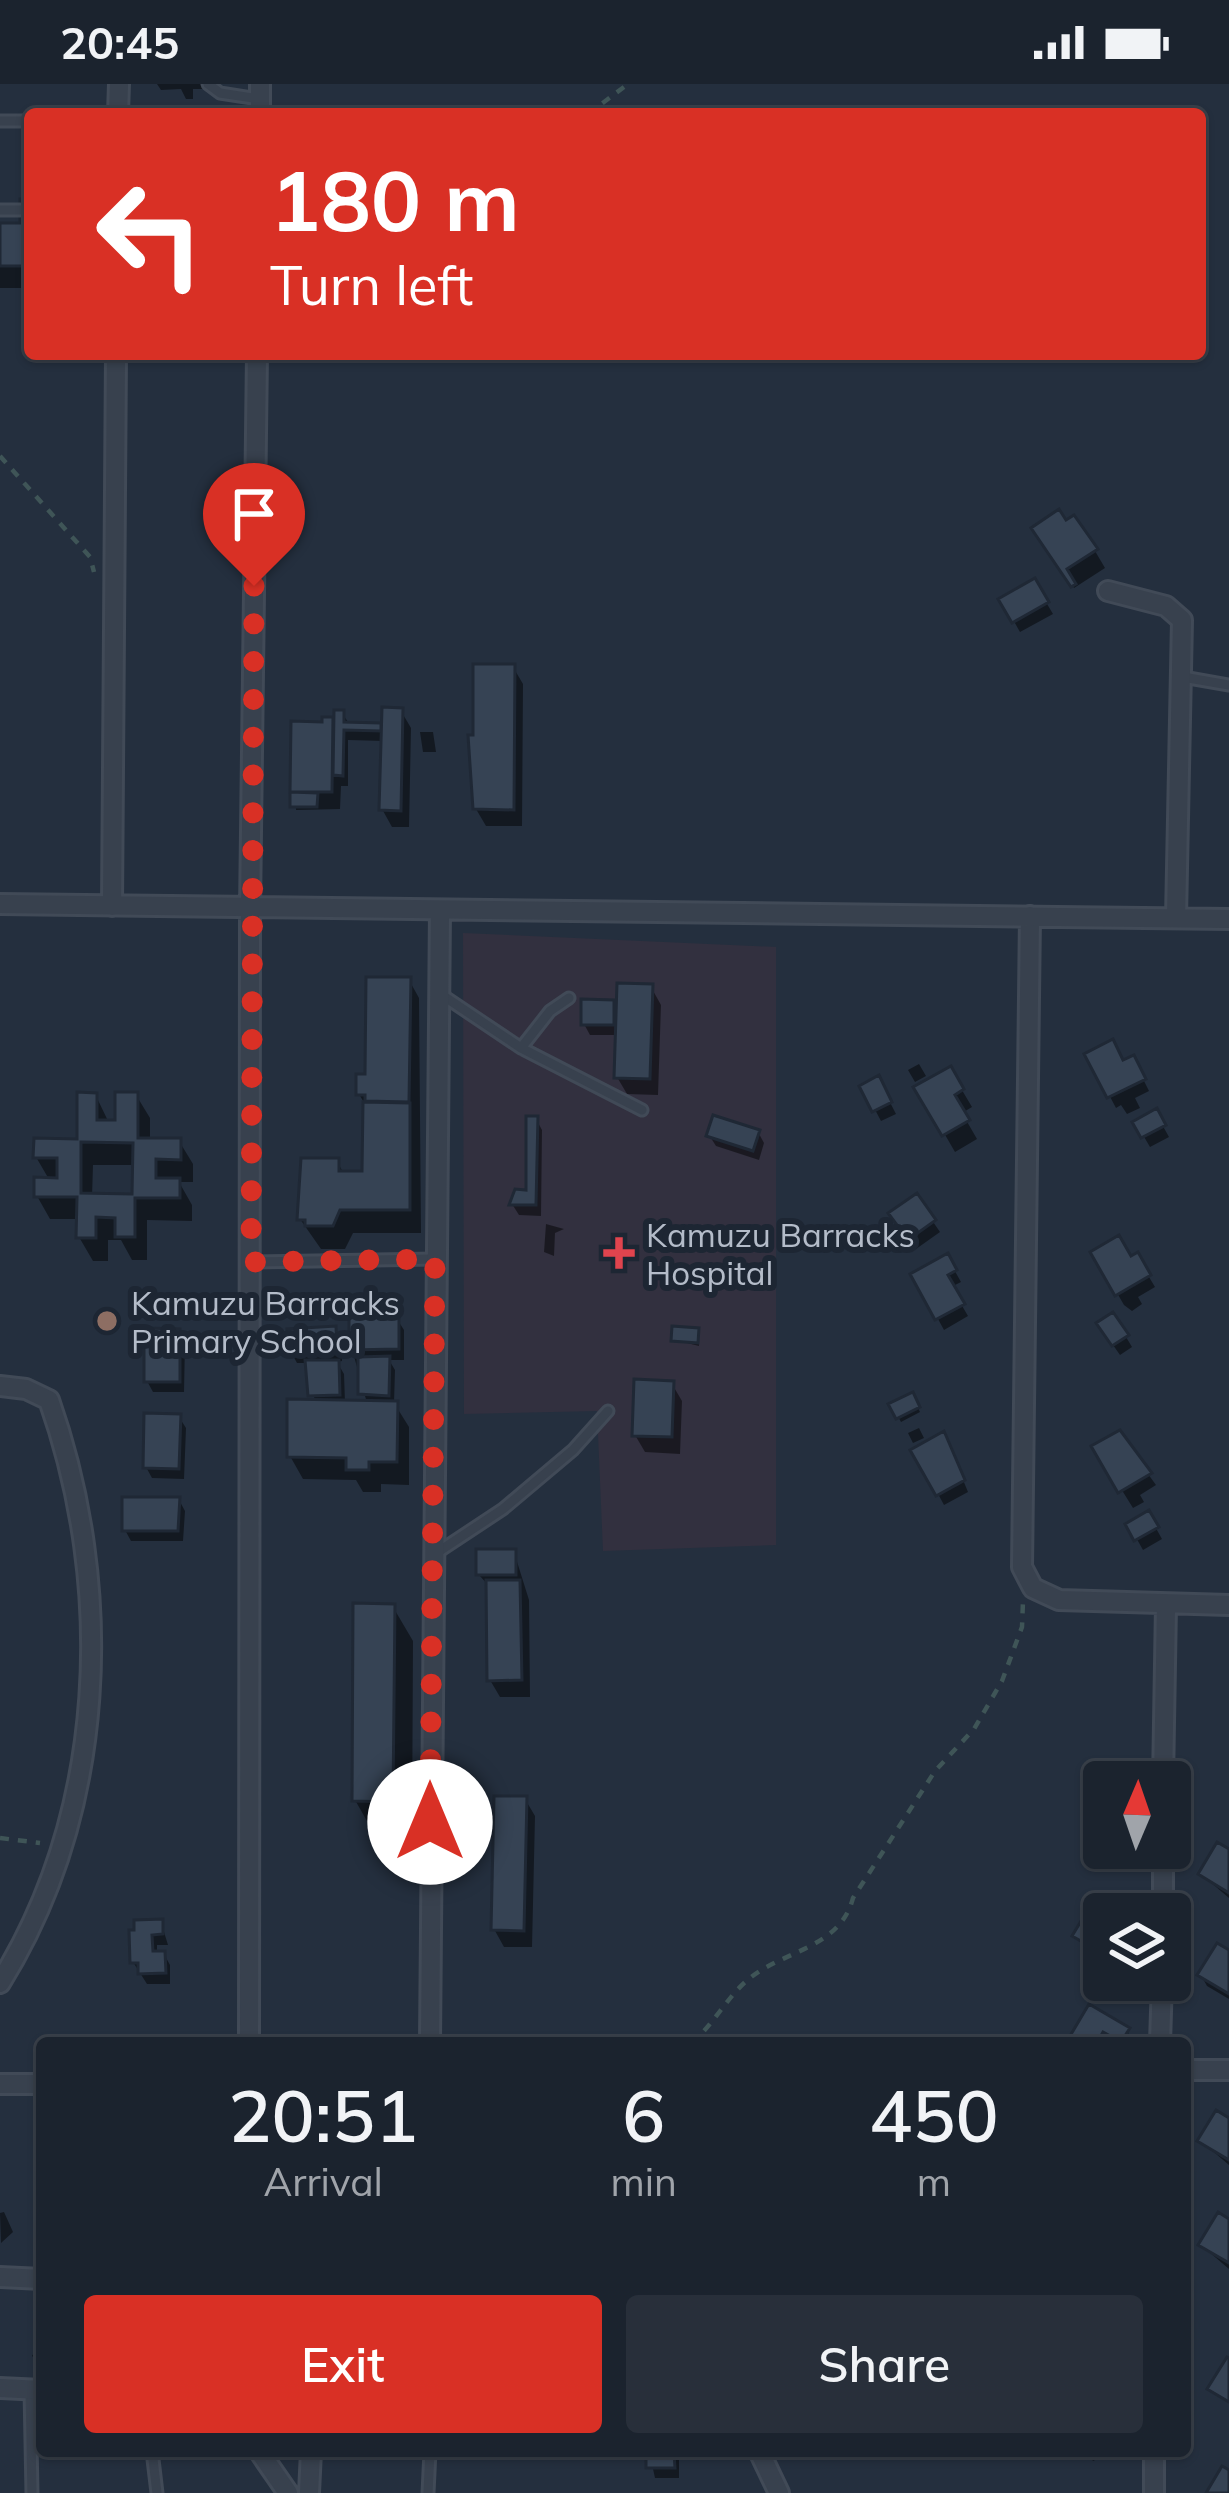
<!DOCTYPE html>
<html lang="en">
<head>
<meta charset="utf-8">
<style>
	body { margin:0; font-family:Mulish,sans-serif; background:#282f3a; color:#f1f3f6; height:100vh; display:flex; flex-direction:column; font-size:45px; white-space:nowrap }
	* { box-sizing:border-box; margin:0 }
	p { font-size:39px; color:#a0a4aa }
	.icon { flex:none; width:66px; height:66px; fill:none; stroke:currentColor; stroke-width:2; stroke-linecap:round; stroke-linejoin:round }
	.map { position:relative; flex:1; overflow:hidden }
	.drawer { position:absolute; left:36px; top:1953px; width:1155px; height:420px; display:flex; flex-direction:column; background:#1b232e; border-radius:12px; box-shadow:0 3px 9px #0004,0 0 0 3px #39404a }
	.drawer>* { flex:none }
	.top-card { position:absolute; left:24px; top:24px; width:1182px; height:252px; border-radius:12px; box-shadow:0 3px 9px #0004,0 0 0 3px #39404a; background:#d93025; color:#fff; overflow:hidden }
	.needle { width:78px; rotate:2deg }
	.buttons { position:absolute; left:1083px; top:1677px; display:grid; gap:24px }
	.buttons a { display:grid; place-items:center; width:108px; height:108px; border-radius:12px; background:#1b232e; box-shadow:0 3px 9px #0004,0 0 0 3px #39404a; font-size:60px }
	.pin { position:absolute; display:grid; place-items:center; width:102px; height:102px; color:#fff; margin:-123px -51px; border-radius:50% 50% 50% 0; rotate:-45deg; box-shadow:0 0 12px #0007 }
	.pin .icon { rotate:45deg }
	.me { position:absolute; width:132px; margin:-66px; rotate:0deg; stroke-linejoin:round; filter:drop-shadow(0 0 9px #0008) }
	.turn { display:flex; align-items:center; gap:42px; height:252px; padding:0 48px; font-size:54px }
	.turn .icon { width:156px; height:156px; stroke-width:2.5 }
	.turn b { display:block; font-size:84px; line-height:102px }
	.eta { display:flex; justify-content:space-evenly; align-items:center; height:204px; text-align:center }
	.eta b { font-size:72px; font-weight:600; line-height:84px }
	.button { display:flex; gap:24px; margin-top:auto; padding:24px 48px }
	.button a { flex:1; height:138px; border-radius:12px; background:#d93025; color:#fff; font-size:48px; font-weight:600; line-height:138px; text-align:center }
	.button a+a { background:#282f3a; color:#f1f3f6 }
	.status { display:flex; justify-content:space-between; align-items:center; height:84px; padding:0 60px; background:#1b232e; direction:ltr }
	.status svg { height:33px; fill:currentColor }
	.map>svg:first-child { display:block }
	.medical { fill:#32303f }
	.shadow { fill:#0007; fill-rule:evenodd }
	.building { fill:#364354; stroke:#1f2835; stroke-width:3; fill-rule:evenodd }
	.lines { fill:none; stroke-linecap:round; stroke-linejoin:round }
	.lane-casing { stroke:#414a57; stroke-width:15 }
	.street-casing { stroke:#414a57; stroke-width:24 }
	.path { stroke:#3f5557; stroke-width:4.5; stroke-dasharray:9 9; stroke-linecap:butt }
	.lane { stroke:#38414e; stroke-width:9 }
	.street { stroke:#38414e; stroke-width:18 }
	.route { stroke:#d93025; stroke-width:21; stroke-dasharray:0 37.8 }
	.health-dot { fill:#e0444e; stroke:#1d2633; stroke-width:4.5 }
	.education-dot { fill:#8d6e63; stroke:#1d2633; stroke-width:4.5 }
	.labels { text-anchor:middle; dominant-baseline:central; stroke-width:12; stroke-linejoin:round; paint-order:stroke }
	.poi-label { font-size:33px; fill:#b4bcc9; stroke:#1d2633; text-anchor:start }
</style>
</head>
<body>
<div class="status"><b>20:45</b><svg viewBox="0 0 49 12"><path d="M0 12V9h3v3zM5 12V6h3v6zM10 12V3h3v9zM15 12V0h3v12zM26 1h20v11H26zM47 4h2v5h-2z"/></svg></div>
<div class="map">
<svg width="1229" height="2409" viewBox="0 0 1229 2409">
	<rect width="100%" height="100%" fill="#242f3e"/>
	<path class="medical" d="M463,849L776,863V1461L603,1467L597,1327L464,1330Z"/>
	<path class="shadow" d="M157,0H203V5H193V15H186L181,5L161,6Z
		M30,118V204H0V142H23Z
		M1045,462L1095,467L1105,484L1074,504Z
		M1034,498L1053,530L1020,548L1002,516Z
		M513,583L523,600L522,742H486L476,725V654Z
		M401,627L411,644L409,743H392L382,725L384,657L348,656V702H341L340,725L296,726L294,640L332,637L336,644L342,629L350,641L379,642L384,649Z
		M420,648H433L436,668H423Z
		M409,896L419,914L421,1149H353L345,1165H321L300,1135L337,1077L344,1090H365L366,1022L359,1010Z
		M651,903L661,921L658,1011L627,1010L617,993L619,951H590L584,940L612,919L619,931Z
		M1088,971L1123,980L1133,975L1149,1007L1135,1014L1140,1024L1127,1030L1121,1021L1116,1024Z
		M919,980L926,992L915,998L908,986Z
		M950,986L972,1023L962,1029L977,1055L955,1068L918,1004Z
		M878,995L896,1030L881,1037L863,1003Z
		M136,1011L150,1034V1057H179L193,1080V1098H179L192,1121V1137L147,1136V1176H132L121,1156H108V1177H93L79,1153V1135H50L37,1112L50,1097L36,1073L80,1058L96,1012L109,1039H118ZM93,1081H136L135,1113H92Z
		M1155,1028L1169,1053L1150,1063L1136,1039Z
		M536,1035L542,1046L541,1132L519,1131L512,1120L529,1109Z
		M758,1048L764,1059L759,1076L716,1062L709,1051Z
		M916,1113L940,1148L916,1165L898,1140Z
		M546,1140L564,1145L555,1149L554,1172L544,1168Z
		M722,1146H744L746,1158L724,1157Z
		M1094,1169L1130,1177L1137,1173L1155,1203L1138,1213L1142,1220L1132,1227L1124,1221Z
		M947,1173L961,1198L951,1203L968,1232L944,1246L914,1191Z
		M397,1235L404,1246V1276H389L395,1286L394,1319L409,1343V1401L381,1400V1408H363L356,1396L303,1395L290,1372L315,1318L308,1279H297L291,1268L334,1245L341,1256L342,1277L337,1278L344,1290L345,1319H367L352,1265Z
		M178,1247L185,1258L184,1308H153L147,1297Z
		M698,1247L699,1262L675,1256Z
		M1106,1251L1126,1253L1132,1263L1120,1271Z
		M672,1300L682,1317L680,1370L645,1368L635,1351Z
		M912,1312L920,1328L901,1338L892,1321Z
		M179,1333L186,1344L184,1395L152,1394L146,1383Z
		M919,1344L924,1354L913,1359L908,1349Z
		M1119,1350L1156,1401L1140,1411L1144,1418L1133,1424L1095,1363Z
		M949,1362L968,1408L944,1421L915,1367Z
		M179,1416L185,1427L183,1457H131L125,1446Z
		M1148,1430L1162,1455L1143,1466L1129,1441Z
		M514,1468L529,1516L530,1613H500L490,1596L489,1502L479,1491Z
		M393,1523L413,1557L412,1751H375L355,1716Z
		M525,1715L535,1732L532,1863H504L494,1845Z
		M1229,1768V1814L1201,1790Z
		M1104,1830V1870L1101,1874L1076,1852Z
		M161,1838L168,1861H157V1870H164L170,1881V1900H147L133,1878Z
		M1229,1870V1915L1207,1902L1201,1891Z
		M1091,1924L1127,1946L1132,1959H1078L1074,1952Z
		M1229,2037V2081L1201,2057Z
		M4,2128L13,2148L1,2159L0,2129Z
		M1229,2139V2185L1201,2161Z
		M42,2255V2280L32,2272Z
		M649,2367H679V2394H655Z
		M939,2367H962L945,2376Z
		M1087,2367H1111V2368L1093,2377Z"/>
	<path class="building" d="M20,115H30V182H0V139H20Z
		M1059,425L1066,436L1074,431L1098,465L1067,485L1076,500L1071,503L1031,444Z
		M1035,494L1049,518L1012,539L998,515Z
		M473,580H515L514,726L473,725L468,651H473Z
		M382,623L403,624L401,727L379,726Z
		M334,626H344V638L381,639V647L344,646L343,692L333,691Z
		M322,633H333L332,708H290L291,637L322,638Z
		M290,708L318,709L317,723H290Z
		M366,893H411L409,1018L365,1017V1011H356V990H365Z
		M617,899L653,900L650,995L614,994Z
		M581,915L614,916V941H581Z
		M1113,955L1123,976L1134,971L1146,995L1107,1014L1084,970Z
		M951,982L964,1005L955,1011L970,1036L942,1052L913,1003Z
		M879,991L892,1018L872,1028L859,1002Z
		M77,1008L97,1009V1036H115V1008H138V1054H181V1076L156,1075V1094H180V1114H135V1153H115V1134L96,1133V1154H76L77,1113H34V1093L57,1094V1074H33L34,1054L77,1055ZM81,1058L133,1059L132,1110L81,1109Z
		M363,1018L410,1019V1126H340L333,1142H305V1136H297L301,1074H339V1087H362Z
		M1157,1024L1166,1041L1141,1054L1132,1038Z
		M713,1031L760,1046L753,1067L706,1052Z
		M526,1032H538L536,1121H509L515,1105L526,1106Z
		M917,1109L936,1136L908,1156L888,1129Z
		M1119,1151L1131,1172L1138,1168L1151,1191L1115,1212L1090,1168Z
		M948,1169L957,1186L948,1191L965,1220L935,1236L910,1190Z
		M1113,1228L1129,1251L1112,1262L1096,1239Z
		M349,1232H399V1265L349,1266Z
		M336,1242L337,1267L288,1269L287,1245Z
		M672,1242L699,1244L698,1259L671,1257Z
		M144,1244L180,1245V1298H144Z
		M390,1272L389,1312L358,1310V1273Z
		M305,1276H339L340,1311L308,1312Z
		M634,1295L674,1297L672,1353L632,1352Z
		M913,1308L920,1323L896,1335L888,1320Z
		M287,1315L398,1317L397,1378H369V1386H346V1374L287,1373Z
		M144,1329L181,1330L179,1385L143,1384Z
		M1120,1346L1152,1389L1118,1409L1091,1362Z
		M944,1347L965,1396L936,1412L910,1366Z
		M122,1413H180L178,1447H122Z
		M1149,1426L1159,1443L1134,1457L1125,1440Z
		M476,1465H516V1491H476Z
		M486,1496H520L522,1596L487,1597Z
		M353,1519L395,1520L393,1718L352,1717Z
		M494,1712H527L524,1847L491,1846Z
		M1217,1758L1229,1765V1809L1198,1790Z
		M1092,1819L1110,1830H1104V1850L1095,1865L1072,1852Z
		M163,1835V1850L152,1851L153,1867H165L166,1889L138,1890V1879H130L129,1846H134V1836Z
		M1217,1859L1229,1866V1910L1197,1891Z
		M1089,1920L1130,1944L1121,1958L1103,1948L1097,1959L1070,1952Z
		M1216,2026L1229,2034V2076L1197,2057Z
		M1218,2128L1229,2135V2179L1198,2161Z
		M1227,2273L1229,2274V2318L1207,2305Z
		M646,2367H674L675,2384H646Z
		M1222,2382L1229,2386V2409H1206Z"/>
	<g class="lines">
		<g class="lane-casing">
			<path id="lane" d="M208,0L220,9L259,15
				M0,37H30
				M0,126H20
				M1183,593L1229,601
				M439,909L521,964L642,1026
				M521,964L550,927L569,914
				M251,1178L435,1175
				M438,1468L503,1425L573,1366L608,1327
				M30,2305L32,2409
				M152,2367L157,2409
				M428,2409L430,2367"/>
		</g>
		<g class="street-casing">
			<path id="street" d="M118,30L119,0
				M260,30V0
				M1108,507L1166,522L1182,536L1176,834
				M0,820L1229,835
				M112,822L116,270
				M1030,832L1022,1483L1033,1504L1059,1516L1229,1521
				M0,1302L26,1305L49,1316C115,1504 107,1726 0,1899
				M1163,1698L1166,1521
				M1163,1830V1764
				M249,1959L250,827L257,270
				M430,1959L440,826
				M1160,1959L1162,1896
				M1185,1986H1229
				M0,2000H42
				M0,2193L42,2195
				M0,2304L42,2306
				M259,2367L288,2409
				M759,2367L779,2409
				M309,2409L311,2367
				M1154,2409V2367"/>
		</g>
		<path class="path" d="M588,30L628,0
			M0,372L90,473L94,488
			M0,1754L40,1759
			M691,1959C714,1941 727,1912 750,1894C785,1866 840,1864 853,1814L935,1687L974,1645L1002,1597L1022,1543L1023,1517"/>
		<use href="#lane" class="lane"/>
		<use href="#street" class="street"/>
	</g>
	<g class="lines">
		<path class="route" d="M254,502L251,1178L435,1175L430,1738"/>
	</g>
	<path class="health-dot" d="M613 1151h12v12h12v12h-12v12h-12v-12h-12v-12h12z"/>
	<circle class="education-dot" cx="107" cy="1237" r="12"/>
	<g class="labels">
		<g class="poi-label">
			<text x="646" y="1150">Kamuzu Barracks<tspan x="646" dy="38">Hospital</tspan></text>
			<text x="131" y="1218">Kamuzu Barracks<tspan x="131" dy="38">Primary School</tspan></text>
		</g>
	</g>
</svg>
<div class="buttons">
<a><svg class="needle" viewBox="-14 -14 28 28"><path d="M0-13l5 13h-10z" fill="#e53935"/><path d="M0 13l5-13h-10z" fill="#a0a4aa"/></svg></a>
<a><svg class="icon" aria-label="layers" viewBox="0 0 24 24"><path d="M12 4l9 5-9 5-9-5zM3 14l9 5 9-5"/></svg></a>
</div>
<div class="pin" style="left:254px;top:502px;background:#d93025"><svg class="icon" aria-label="arrive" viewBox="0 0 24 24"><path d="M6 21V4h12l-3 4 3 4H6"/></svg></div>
<svg class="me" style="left:430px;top:1738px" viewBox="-20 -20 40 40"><circle r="19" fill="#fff"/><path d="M0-13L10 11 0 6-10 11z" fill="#d93025"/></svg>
<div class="top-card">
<div class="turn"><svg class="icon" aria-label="left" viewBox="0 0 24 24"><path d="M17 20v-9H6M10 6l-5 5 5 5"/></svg><div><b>180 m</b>Turn left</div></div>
</div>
<section class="drawer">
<div class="eta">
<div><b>20:51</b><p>Arrival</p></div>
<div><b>6</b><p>min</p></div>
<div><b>450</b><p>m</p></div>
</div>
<div class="button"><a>Exit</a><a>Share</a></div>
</section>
</div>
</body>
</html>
